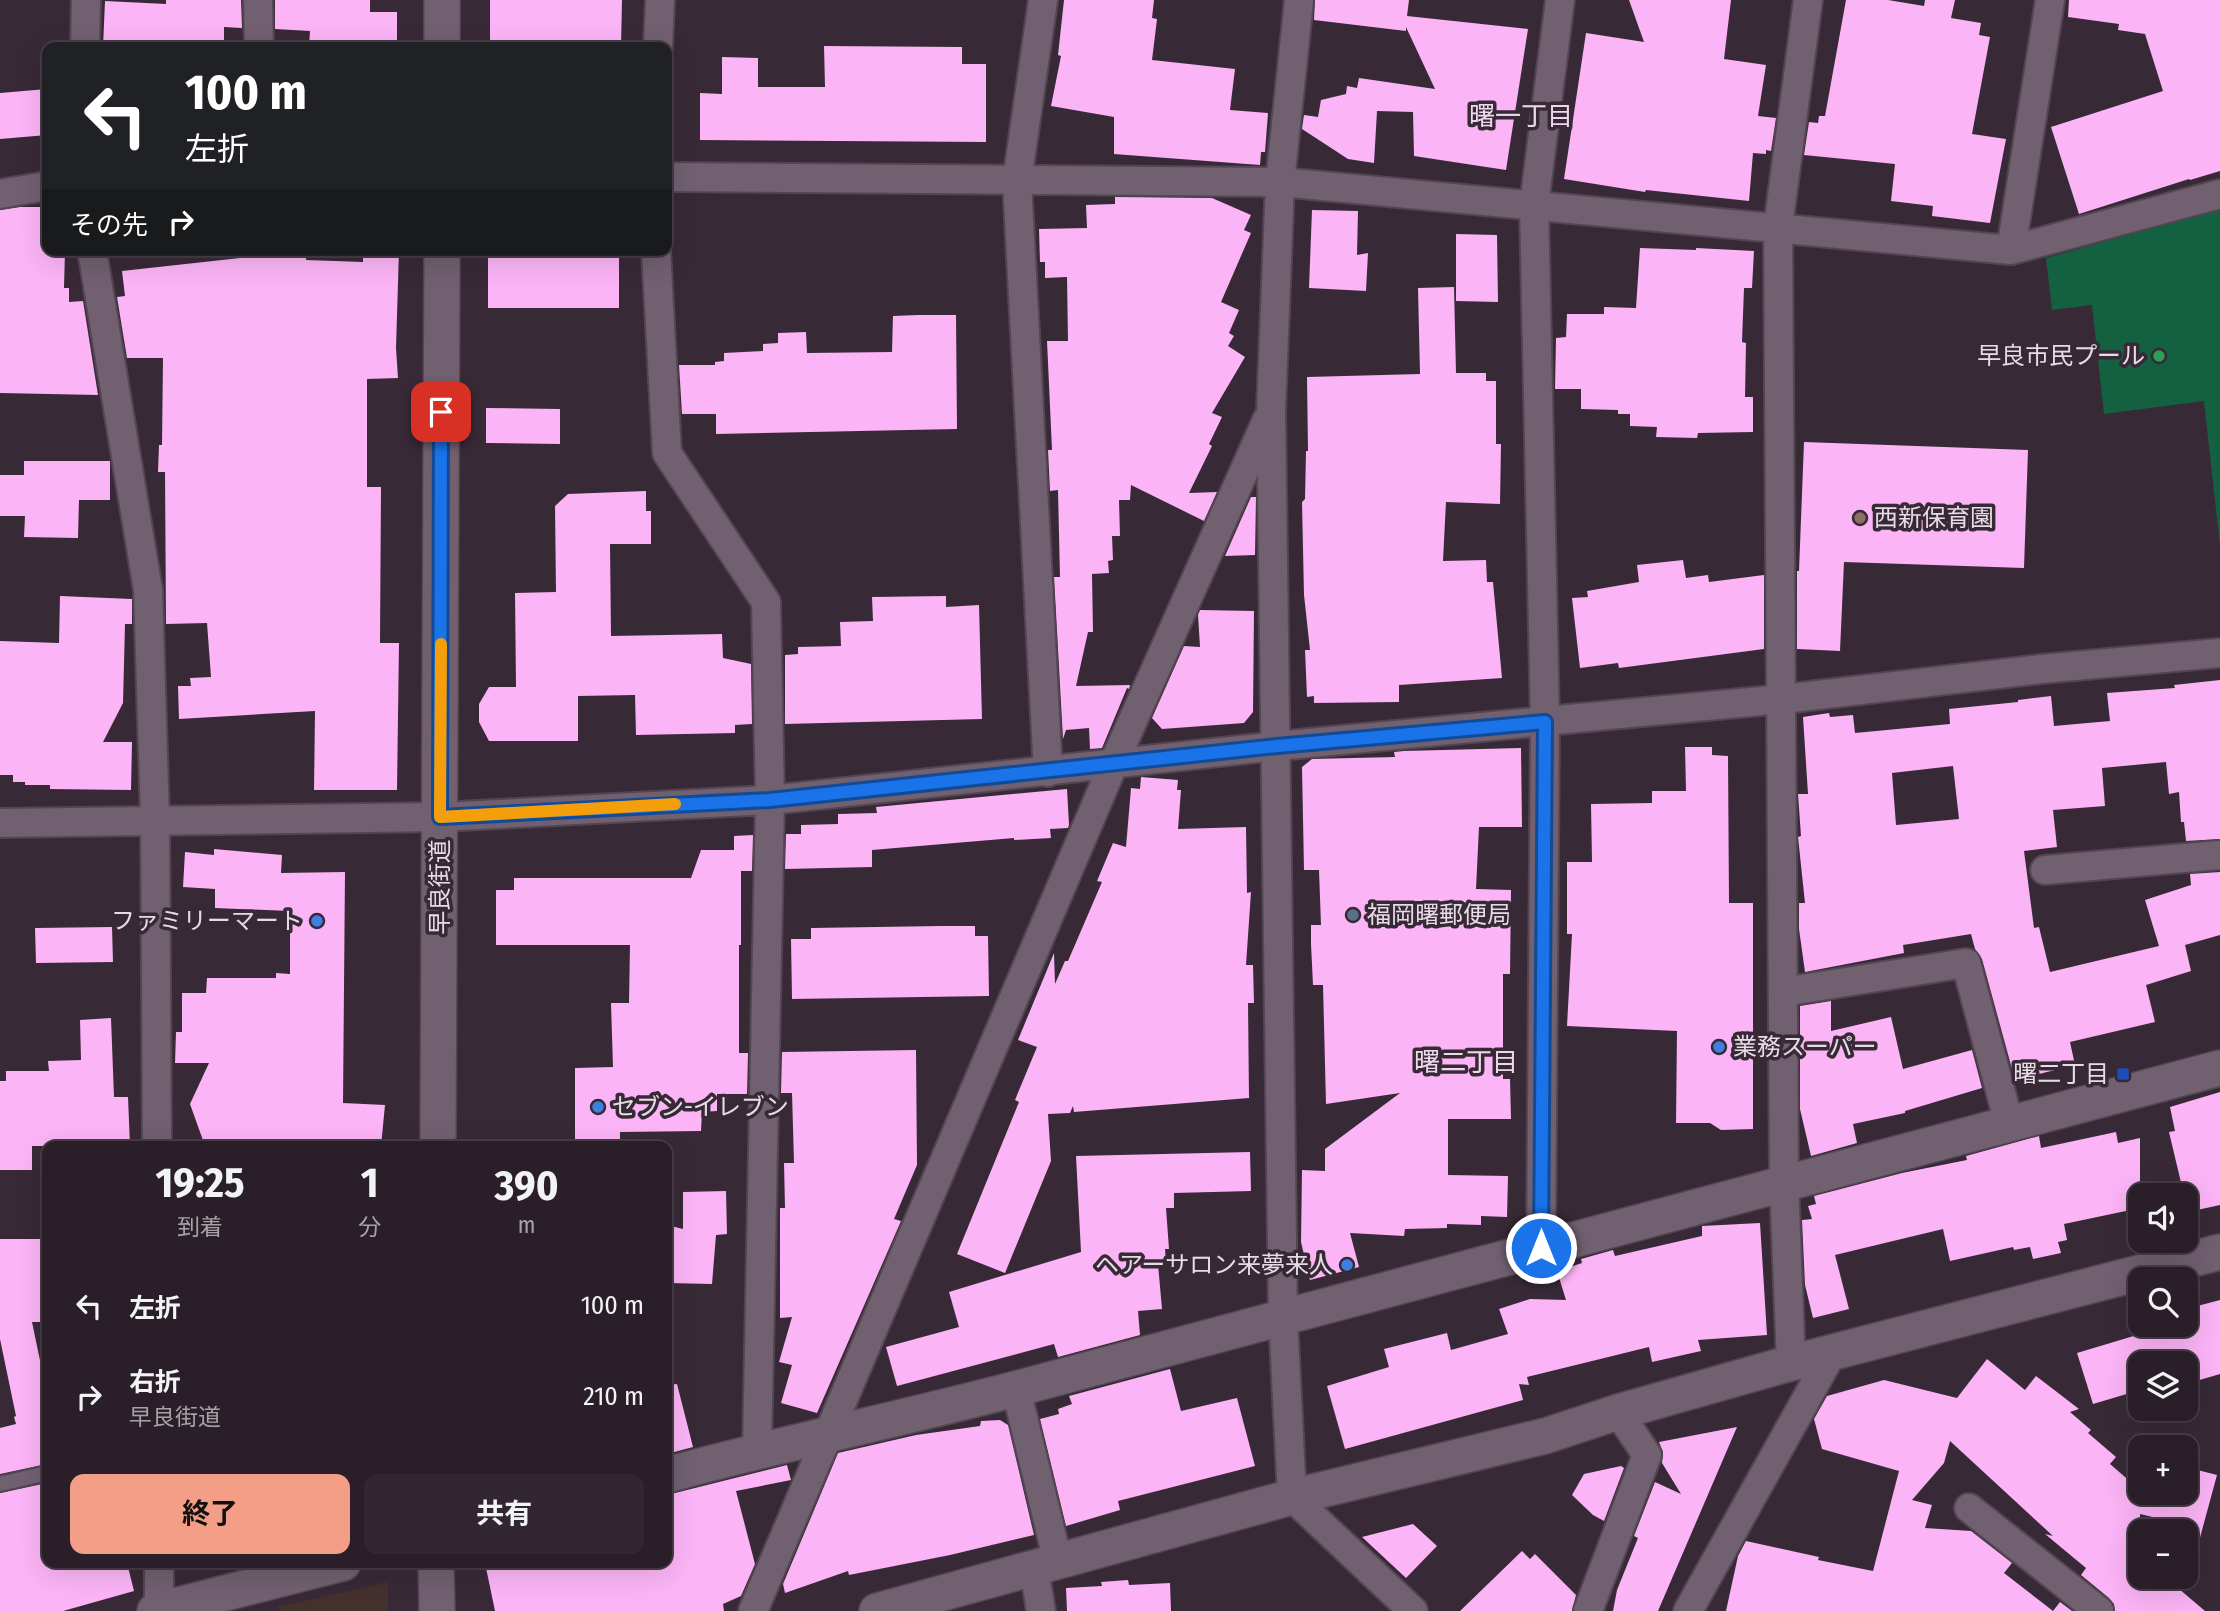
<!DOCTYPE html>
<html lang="ja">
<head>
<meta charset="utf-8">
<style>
	body { margin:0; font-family:"Fira Sans Condensed","Noto Sans JP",sans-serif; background:#322731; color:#f1f3f6; height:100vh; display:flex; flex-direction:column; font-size:26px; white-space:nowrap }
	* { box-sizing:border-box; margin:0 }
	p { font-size:23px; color:#a5a2a8 }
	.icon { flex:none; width:38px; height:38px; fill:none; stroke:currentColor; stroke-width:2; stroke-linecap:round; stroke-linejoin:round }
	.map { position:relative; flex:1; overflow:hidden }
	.drawer { position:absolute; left:42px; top:1141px; width:630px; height:427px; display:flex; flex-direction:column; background:#2a1f29; border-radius:14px; box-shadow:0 7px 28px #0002,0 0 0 2px #463d46 }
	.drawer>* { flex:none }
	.guide { position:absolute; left:42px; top:42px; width:630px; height:214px; border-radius:14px; box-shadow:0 7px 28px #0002,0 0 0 2px #463d46; background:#202124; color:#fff; overflow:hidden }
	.tools { position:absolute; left:2128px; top:1183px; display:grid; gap:14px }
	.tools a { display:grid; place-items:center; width:70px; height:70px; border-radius:14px; background:#2a1f29; box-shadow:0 7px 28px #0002,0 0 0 2px #463d46; font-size:35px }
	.pin { position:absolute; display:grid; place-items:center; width:60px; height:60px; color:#fff; margin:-30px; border-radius:14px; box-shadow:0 4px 10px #0006 }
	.me { position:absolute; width:77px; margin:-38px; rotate:0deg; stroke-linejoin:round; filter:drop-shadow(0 0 5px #0008) }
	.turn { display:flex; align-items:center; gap:24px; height:147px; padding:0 28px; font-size:32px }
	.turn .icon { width:91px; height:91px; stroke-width:2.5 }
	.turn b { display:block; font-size:49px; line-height:60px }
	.then { display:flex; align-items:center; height:66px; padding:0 28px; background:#0003; gap:14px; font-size:26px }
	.eta { display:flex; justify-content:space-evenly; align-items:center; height:119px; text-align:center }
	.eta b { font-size:42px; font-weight:700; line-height:49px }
	.cta { display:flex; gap:14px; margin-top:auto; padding:14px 28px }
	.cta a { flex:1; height:80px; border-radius:14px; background:#f49e88; color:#111; font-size:28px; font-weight:700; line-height:80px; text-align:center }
	.cta a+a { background:#322731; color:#f1f3f6 }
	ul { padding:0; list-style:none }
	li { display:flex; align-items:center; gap:21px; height:91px; padding:0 28px }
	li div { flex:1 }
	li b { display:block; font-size:26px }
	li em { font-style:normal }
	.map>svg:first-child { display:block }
	.commercial { fill:#44312d }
	.green { fill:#136141 }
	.building { fill:#fbb4f6; fill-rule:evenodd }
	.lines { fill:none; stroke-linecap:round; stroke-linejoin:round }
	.service-casing { stroke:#534652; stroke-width:18 }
	.minor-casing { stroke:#534652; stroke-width:32 }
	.tertiary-casing { stroke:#534652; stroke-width:38 }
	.service { stroke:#716070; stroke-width:14 }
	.minor { stroke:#716070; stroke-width:28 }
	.tertiary { stroke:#716070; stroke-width:35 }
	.route-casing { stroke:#114b97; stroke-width:18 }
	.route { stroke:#1a73e8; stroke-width:12 }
	.slow { stroke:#f59e0b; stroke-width:12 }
	.leisure-dot { fill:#2e9e5b; stroke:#382937; stroke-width:2.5 }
	.education-dot { fill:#8d6e63; stroke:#382937; stroke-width:2.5 }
	.service-dot { fill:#5c6f8a; stroke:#382937; stroke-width:2.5 }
	.shop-dot { fill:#3f7fe0; stroke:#382937; stroke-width:2.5 }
	.transit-dot { fill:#1a4fb4; stroke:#382937; stroke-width:2.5 }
	.labels { text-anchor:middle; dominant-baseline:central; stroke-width:7; stroke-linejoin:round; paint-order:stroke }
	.poi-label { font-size:24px; fill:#e6dce5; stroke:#382937; text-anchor:end }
	.street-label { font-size:24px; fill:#e6dce5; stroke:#382937 }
	.neighbourhood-label { font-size:26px; fill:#ecd8ea; stroke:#382937 }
</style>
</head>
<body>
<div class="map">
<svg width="2220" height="1611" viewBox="0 0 2220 1611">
	<rect width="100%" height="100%" fill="#382937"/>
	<path class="commercial" d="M388,1582V1611H279L278,1607Z"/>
	<path class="green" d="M2220,209V546L2204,401L2104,414L2092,305L2052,310L2046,258Z"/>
	<path class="building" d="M166,0H241L242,28L224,27V47H103L105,1L166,4Z
		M275,0H370V12H397V47H309L310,31L275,29Z
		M490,0H622L621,47H490Z
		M1064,0H1154L1152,18L1157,19L1152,60L1235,69L1230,110L1268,113L1265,152H1261L1260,165L1114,154V117L1051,106L1061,56L1058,55Z
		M1315,0H1409L1407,16L1528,29L1506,170L1414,156L1413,112L1377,111L1374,163L1348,159L1302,129L1304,115L1318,117L1321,100L1346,94L1347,86L1357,88L1359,78L1435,89L1406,27V31L1314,20Z
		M1629,0H1731L1724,59L1766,65L1758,116L1776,118L1771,151L1766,150V154L1753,153L1749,201L1646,190L1645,192L1564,179L1586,33L1644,42Z
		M1846,0H1888L1924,6L1925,0H1955L1951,18L1981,23L1979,35L1990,37L1972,134L2006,139L1990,223L1932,216L1933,206L1891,201L1895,164L1804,155L1809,122L1818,123L1819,116H1825Z
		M2069,0H2220V171L2190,180L2189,179L2079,214L2051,127L2163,91L2145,34L2118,30L2119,24L2068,17Z
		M824,46L962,47V64H986V142L700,140V93L722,94V57L758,58V87H825Z
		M47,89V135L0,139V93Z
		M1115,197L1212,198L1251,215L1244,230L1251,233L1221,302L1239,310L1229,333L1234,336L1228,346L1245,357L1212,413L1222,417L1209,444L1212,446L1189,493L1217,492L1204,521L1131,485L1130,500H1119L1120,536H1112L1113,560L1108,561L1109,573L1092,574L1093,632H1088L1076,686L1130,685L1129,689L1127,688L1102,748L1090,749L1089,728L1066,730L1063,739L1054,577H1060L1058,490L1050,491L1048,450H1052L1047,341H1068L1067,277L1045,278V262H1040L1039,229L1087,228L1086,205L1115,204Z
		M20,207H47V250L65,251L64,288H69V302L83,301L98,395L0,393V210Z
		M1312,210L1358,211L1357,255L1368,253L1366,291L1309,288Z
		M1456,234L1497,235L1498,302L1456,301Z
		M1640,248L1696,250V248L1754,251L1752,288H1744L1742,342L1746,343L1745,397H1753V432L1698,433L1697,438L1656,437L1657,427L1630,426V414H1618V410L1581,409V389H1555L1556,338L1566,337L1567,314H1604V307L1636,308Z
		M240,250H306V260L363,262V250H399L396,348L398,378L367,379V487H381L380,643H399L397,790H314L315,711L179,719L178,686H191L190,678L211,677L207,623L166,624L165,472H158L159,445H162L163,358H127L117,297L125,296L122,271L240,258Z
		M488,250H619V308H488Z
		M1454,287L1456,373H1486V381H1496V444H1501L1500,504L1446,502L1443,561L1486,560L1487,582H1493L1502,678L1399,685V702L1314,703V696L1307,697L1305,650H1310L1304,595L1302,502L1305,499L1306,451H1308L1307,377L1420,374L1418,288Z
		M918,315H956L957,429L716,434V414H682L679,365H715V362L724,361V353L763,351V344L778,343V333L806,332L807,353L892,352L893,316Z
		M486,408L560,409V444L486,443Z
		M1804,442L2028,450L2024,568L1844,562L1840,651L1797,649V571H1799Z
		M24,461H110V500H79L78,538L24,537L25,516H0V475H24Z
		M646,491V511H651V544H610L611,636L722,634L723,658L751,664L752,724L735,725V733L636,735L635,695L578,696V741H489L479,722V704L489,687H516L515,593L556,592L555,506L568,494Z
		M1251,497H1256L1255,555L1225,556Z
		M1683,560L1686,578L1708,575L1709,582L1764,575V649L1619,668L1618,663L1580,668L1572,598L1588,597L1587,591L1639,582L1637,565Z
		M60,596L132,599V624H125L123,703L103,742H132L131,790L50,789V785H25V782H13V775H0V641L59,643Z
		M946,596V607L979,605L982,719L785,724V655L798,654V647L841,646L840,622L873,621L872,597Z
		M1200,610L1254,611L1253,712L1244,723L1162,729L1152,718L1184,646L1200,647L1198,615Z
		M2220,680V839L2186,841L2184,822H2181L2179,792L2169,794L2166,762L2102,768L2105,806L2053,810L2057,847L2024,851L2034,928L2039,927L2050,972L2159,946L2145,900L2191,885L2190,874L2220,872V935L2185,945L2191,971L2146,985L2155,1022L2070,1042L2075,1065L2015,1080L1982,959L1975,949L1971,934L1903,945L1904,953L1805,972L1799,929V903H1805L1798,837L1801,836L1798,794H1808L1803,717L1829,713L1830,717L1853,715L1855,733L1950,724L1949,709L2018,702V700L2051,696L2054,726L2110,721L2107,693L2175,688L2174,685ZM1953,766L1959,819L1896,825L1892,773Z
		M1685,747H1712V755L1728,756L1729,903H1753V1129L1721,1130L1710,1123H1676L1677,1031L1567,1026L1572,934H1567V862H1592L1591,804L1652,803V791H1686Z
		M1521,748L1522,827H1479L1476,889L1511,890L1510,974H1503V1079H1510L1511,1119H1448V1175L1508,1176L1507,1217L1481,1216V1225L1447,1224V1228L1405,1229L1404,1236L1350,1233L1359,1267L1310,1280L1301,1242L1302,1170L1325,1171V1149L1400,1093L1326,1104L1323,985H1313L1311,944V925H1321L1319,870H1304L1302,767L1312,759L1395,757L1394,752L1404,751Z
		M1141,777L1178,780L1177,790H1181L1178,829L1246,827L1247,893L1251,892L1246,965H1253L1254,1003H1248L1249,1098L1074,1112L1073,1106L1070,1113L1048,1114L1051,1161L1005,1273L957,1254L1019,1102L1015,1100L1037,1047L1018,1040L1054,953L1055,984L1065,961H1068L1102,882L1097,881L1113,843L1126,847L1131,788L1140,789Z
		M1067,789L1069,825L1068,828L1050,829L1051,838L1014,840V838L872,850V867L785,869L786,834H801V825L838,824V814L877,813L876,807Z
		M753,835L752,871H741V945H739V1053H748L747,1094H717V1111L702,1112L701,1131L620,1132V1146H575V1068L613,1067L611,1003H629L630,945H496V890H514V878H691L701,850H734V836Z
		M214,849L282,855L281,873L345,872L343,1103L385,1105L381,1146H205L190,1104L209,1063H175L176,1032H182V993H206L207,978H276V973L290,974V911L215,908V889L183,887L185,852L214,855Z
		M941,926H975V936H988L989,996L792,999L791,939H811V928Z
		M112,927L113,962L36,963L35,928Z
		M1831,1001V1031L1891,1017L1903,1069L1972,1050L1982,1088L1905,1111V1113L1853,1124L1857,1143L1811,1156L1800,1109V1006Z
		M111,1018L114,1097H128L130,1146H32V1170H0V1081H6V1071H49L48,1061L81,1060L80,1020Z
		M916,1050L917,1165L894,1219L901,1221L817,1413L781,1403L792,1365L779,1362L792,1317L780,1318V1208H785L784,1163H794L792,1093H781L782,1052Z
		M2220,1092V1205L2188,1212L2169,1132L2175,1131L2170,1107Z
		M2116,1132L2118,1143L2140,1138V1208L2064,1224L2067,1240L2058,1242L2061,1253L2033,1259L2030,1247L2014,1250L2013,1247L1950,1261L1943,1229L1835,1255L1849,1309L1813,1318L1805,1285L1802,1220L1812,1219L1808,1206L1816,1204L1814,1196L1902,1173L1967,1160L1966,1156L2039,1136L2041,1148Z
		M1250,1152L1251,1191L1174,1193V1208H1166L1169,1249H1165L1166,1263L1158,1264L1162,1309L1138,1311L1140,1335L1058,1357L1054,1344L897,1386L886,1347L959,1327L949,1292L1081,1252L1076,1156Z
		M726,1191L727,1234L716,1235L712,1284L667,1283V1225L683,1229V1192Z
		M1760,1223L1767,1335L1698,1340L1701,1351L1652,1362L1649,1347L1527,1377L1529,1385L1519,1384L1523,1400L1345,1449L1327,1386L1389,1367L1384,1349L1447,1333L1451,1350L1508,1334L1499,1309L1530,1299L1566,1300L1557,1271L1582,1263L1581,1259L1613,1250L1615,1256L1702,1236V1226Z
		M0,1239H47V1322H32L47,1394V1464L0,1474V1428L16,1424L14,1417L16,1416L0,1339Z
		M2220,1300V1374L2186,1384V1363H2140V1390L2093,1404L2077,1353L2137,1335L2134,1322L2140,1321V1325H2186V1309Z
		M1987,1359L2025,1390L2036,1376L2079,1409L2070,1412L2091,1430L2088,1433L2116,1457L2110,1464L2140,1490V1493H2186V1467L2217,1475L2195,1556L2186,1555V1525L2140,1514V1577H2165L2205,1611H2115L2114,1604L2109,1598L2081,1575L2086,1568L2045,1534L2053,1536L1950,1441L1944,1463L1912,1500L1932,1505L1925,1528L1971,1531L2012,1563L2004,1573L2053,1611L2060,1602L2072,1611H1726L1738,1556L1746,1541L1819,1557L1818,1560L1873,1571L1899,1471L1822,1449L1814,1419L1827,1396L1884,1380L1957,1398Z
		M1170,1369L1181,1411L1237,1398L1255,1466L1118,1501L1120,1510L1066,1526L1040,1419L1059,1414L1058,1409L1072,1404L1069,1396Z
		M677,1384L693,1447L667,1454V1385Z
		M1000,1420L1008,1425L1034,1535L950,1555L849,1575L848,1571L785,1593L783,1584L838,1453L916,1435L980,1426L981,1421Z
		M1737,1427L1658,1611H1613L1617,1590L1638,1538L1634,1536L1655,1482L1681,1494L1662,1463L1663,1452L1659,1442Z
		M787,1465L791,1480L736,1491L755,1564L741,1596L723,1604L724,1611H495L485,1563H667V1495Z
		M1621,1466L1624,1468L1604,1521L1593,1515L1572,1495L1584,1474Z
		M47,1483V1563H127L134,1591L63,1611H0V1493Z
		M1413,1524L1437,1546L1406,1578L1362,1537Z
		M1522,1551L1530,1559L1535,1554L1576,1595L1572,1611H1460Z
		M1128,1580L1129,1585L1170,1583L1171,1611H1067L1066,1588L1102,1586L1101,1582Z"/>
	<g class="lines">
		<g class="service-casing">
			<path id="service" d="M0,1484L47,1473"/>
		</g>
		<g class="minor-casing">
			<path id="minor" d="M258,0L259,47
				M1043,0L1017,181L1048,772
				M1299,0L1280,182L1271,411L1283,1317L1292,1497L1413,1611
				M85,47L86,0
				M658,47L660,0
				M667,177L1280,182L2011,250L2220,194
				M0,194L47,186
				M92,250L148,590L155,819L157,1146
				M656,250L667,453L766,602L770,800L757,1450
				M2011,250L2050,0
				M0,823L440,817L770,800L1277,746L1783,699L2041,669L2220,653
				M2045,870L2220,855
				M1783,992L1966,963L2009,1123
				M1541,1248L1545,722L1534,205L1560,0
				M1791,1363L1784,1182L1778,227L1808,0
				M1016,1389L1058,1562
				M1969,1508L2099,1611
				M159,1563V1610
				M1034,1568L1041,1611
				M753,1611L1113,765L1267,420
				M1588,1611L1647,1455L1618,1412
				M1688,1611L1832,1353"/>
		</g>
		<g class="tertiary-casing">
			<path id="tertiary" d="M442,47V0
				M438,1146L442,250
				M667,1475C783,1443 902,1419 1019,1388C1420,1282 1819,1173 2220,1068
				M436,1563L437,1611
				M155,1611L343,1563
				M877,1611L1292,1497L1545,1436L1618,1412L1791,1363L2220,1252"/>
		</g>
		<use href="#service" class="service"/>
		<use href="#minor" class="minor"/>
		<use href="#tertiary" class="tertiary"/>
	</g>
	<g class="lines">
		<g class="route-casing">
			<path id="route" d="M441,412L440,817L770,800L1277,746L1545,722L1541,1248"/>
		</g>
		<use href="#route" class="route"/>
		<path class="slow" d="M441,644L440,817L675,804"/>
	</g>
	<circle class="leisure-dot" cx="2159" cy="356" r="7"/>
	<circle class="education-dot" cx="1860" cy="518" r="7"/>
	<circle class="service-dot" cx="1353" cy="915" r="7"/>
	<g class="shop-dot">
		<circle cx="317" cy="921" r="7"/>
		<circle cx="1719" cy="1047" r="7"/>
		<circle cx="598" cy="1107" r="7"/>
		<circle cx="1347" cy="1265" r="7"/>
	</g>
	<rect class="transit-dot" x="2116" y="1067" width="14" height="14" rx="3.5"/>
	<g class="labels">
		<g class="poi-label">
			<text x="2145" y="356">早良市民プール</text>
			<text x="1874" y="518" text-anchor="start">西新保育園</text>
			<text x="1367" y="915" text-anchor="start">福岡曙郵便局</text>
			<text x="303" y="921">ファミリーマート</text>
			<text x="1733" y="1047" text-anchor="start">業務スーパー</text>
			<text x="2109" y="1074">曙二丁目</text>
			<text x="612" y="1107" text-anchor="start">セブン-イレブン</text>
			<text x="1333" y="1265">ヘアーサロン来夢来人</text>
		</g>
		<g class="street-label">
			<text transform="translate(440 887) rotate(-90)">早良街道</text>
		</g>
		<g class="neighbourhood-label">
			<text x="1521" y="116">曙一丁目</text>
			<text x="1466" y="1062">曙二丁目</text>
		</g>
	</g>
</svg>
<div class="tools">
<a><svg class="icon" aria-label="sound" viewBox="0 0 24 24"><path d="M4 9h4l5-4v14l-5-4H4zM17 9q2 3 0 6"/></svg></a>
<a><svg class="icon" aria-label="search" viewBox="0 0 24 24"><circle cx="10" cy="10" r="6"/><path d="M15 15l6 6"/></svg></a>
<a><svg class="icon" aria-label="layers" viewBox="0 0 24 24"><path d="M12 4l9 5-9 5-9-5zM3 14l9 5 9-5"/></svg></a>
<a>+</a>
<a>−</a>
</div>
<div class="pin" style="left:441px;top:412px;background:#d93025"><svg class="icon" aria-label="arrive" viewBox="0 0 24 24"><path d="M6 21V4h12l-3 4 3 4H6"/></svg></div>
<svg class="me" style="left:1541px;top:1248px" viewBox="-20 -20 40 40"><circle r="17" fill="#1a73e8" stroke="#fff" stroke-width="3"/><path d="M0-11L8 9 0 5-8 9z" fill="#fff"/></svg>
<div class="guide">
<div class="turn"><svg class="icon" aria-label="left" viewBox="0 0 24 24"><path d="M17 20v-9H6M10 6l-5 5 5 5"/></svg><div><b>100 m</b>左折</div></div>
<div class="then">その先<svg class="icon" aria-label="right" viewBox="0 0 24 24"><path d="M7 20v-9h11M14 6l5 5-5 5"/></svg></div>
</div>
<section class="drawer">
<div class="eta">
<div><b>19:25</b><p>到着</p></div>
<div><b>1</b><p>分</p></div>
<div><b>390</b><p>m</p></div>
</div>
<ul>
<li><svg class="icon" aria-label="left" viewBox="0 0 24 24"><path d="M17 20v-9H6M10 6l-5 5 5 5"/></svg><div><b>左折</b></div><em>100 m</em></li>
<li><svg class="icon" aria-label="right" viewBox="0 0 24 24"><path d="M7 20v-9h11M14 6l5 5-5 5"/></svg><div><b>右折</b><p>早良街道</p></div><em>210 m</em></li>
</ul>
<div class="cta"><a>終了</a><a>共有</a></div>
</section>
</div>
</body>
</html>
